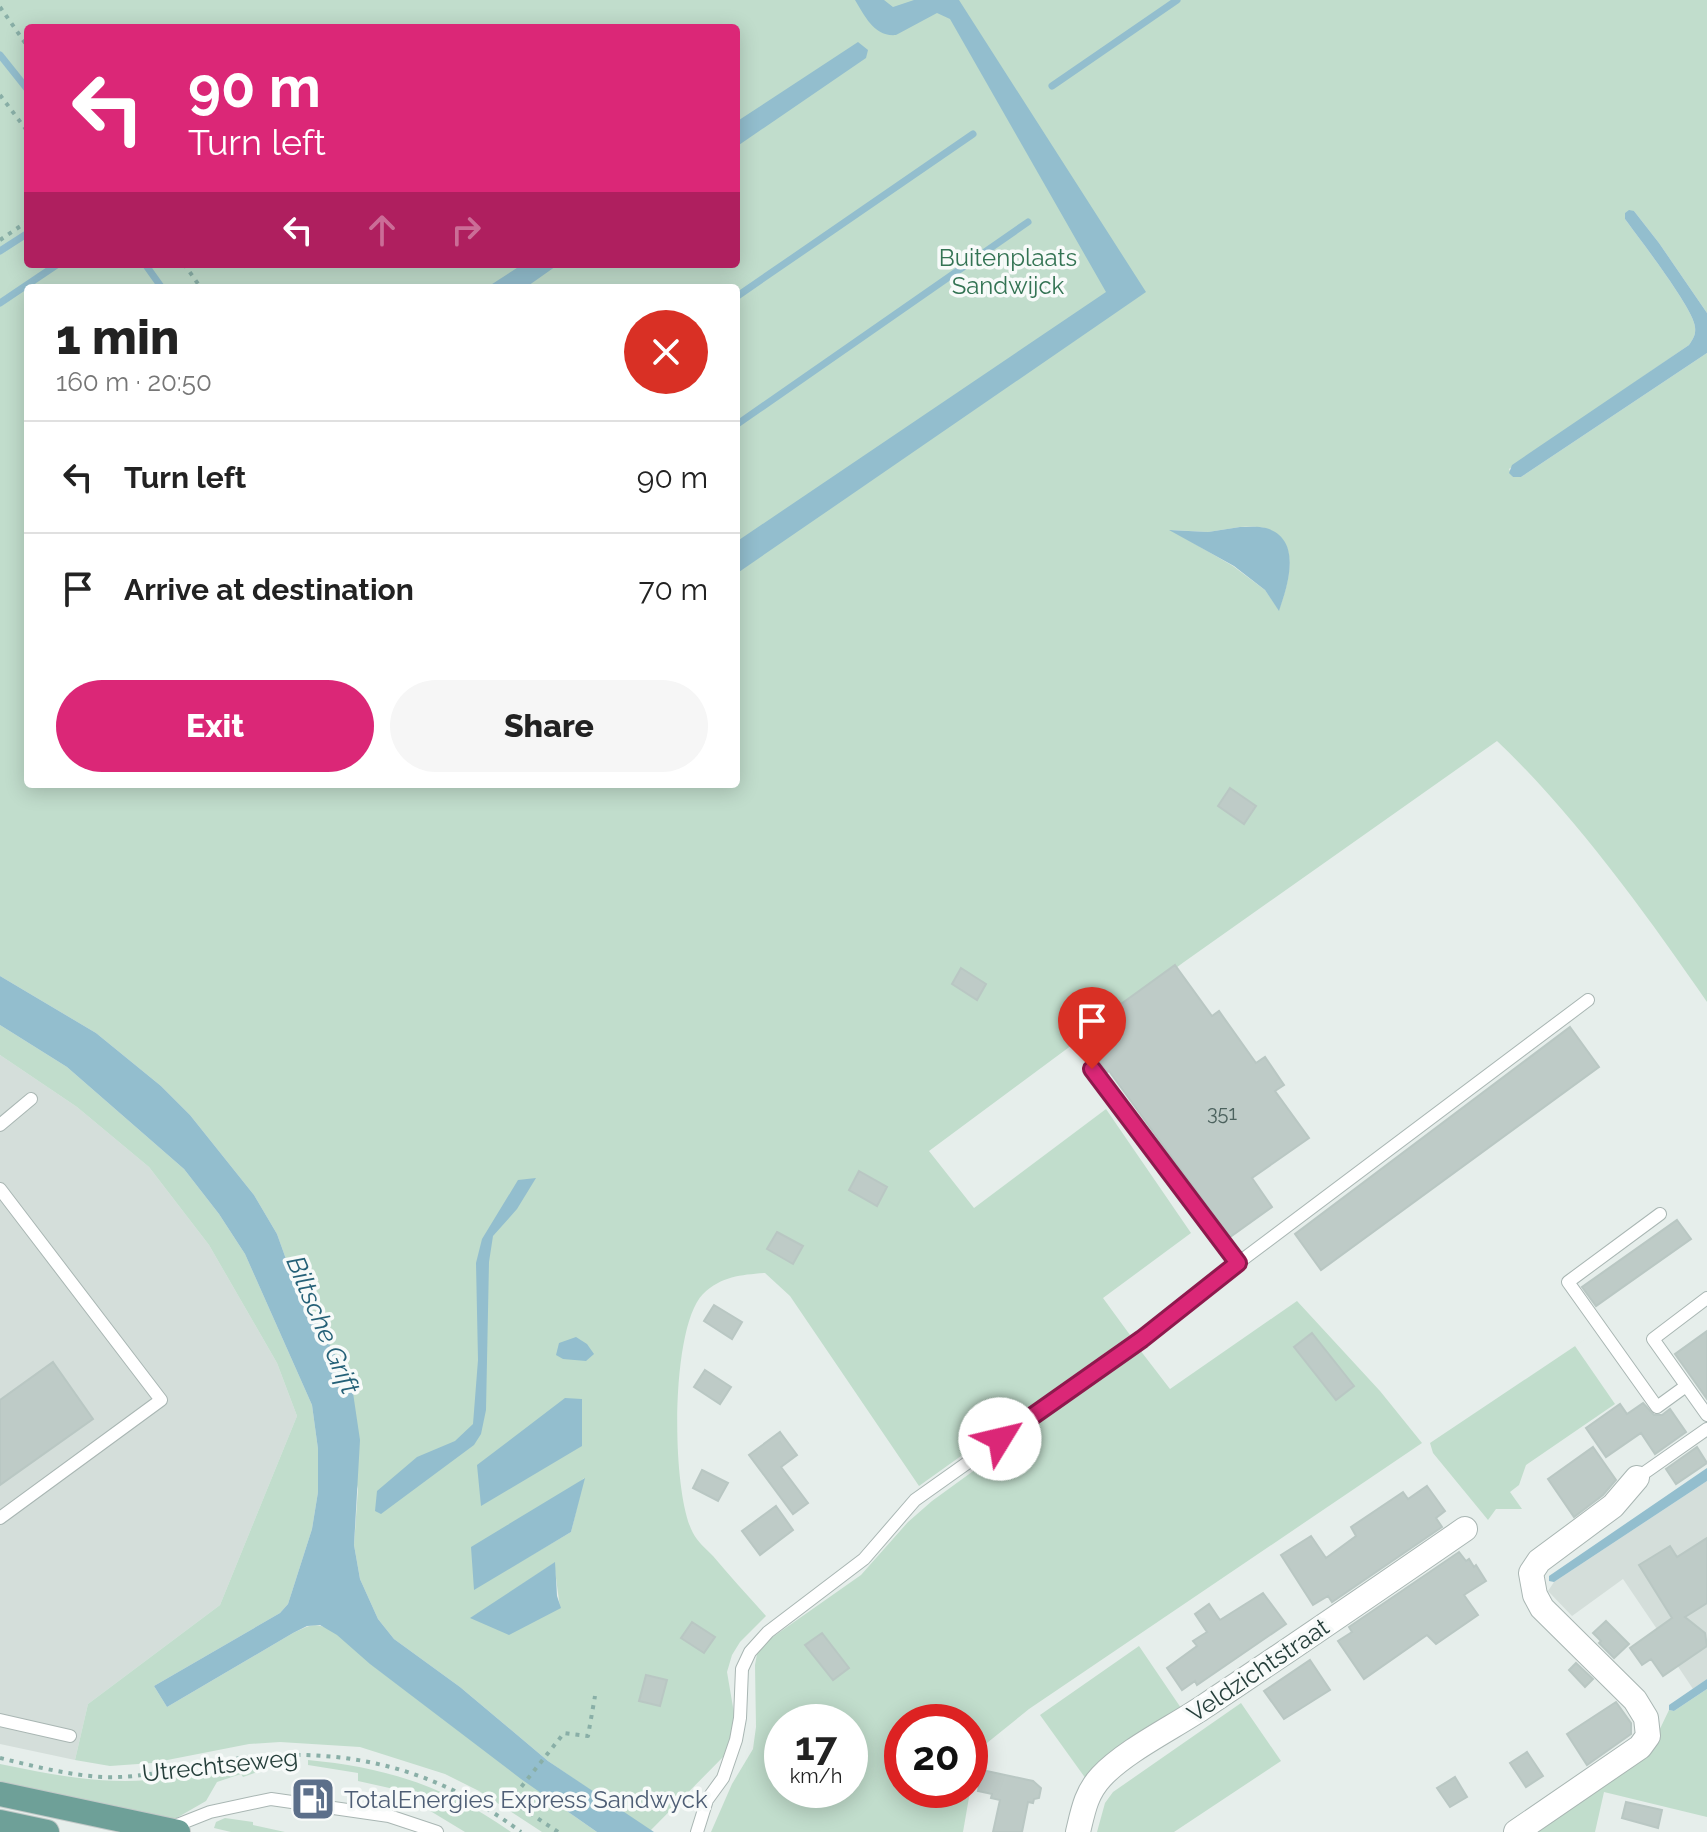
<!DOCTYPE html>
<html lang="en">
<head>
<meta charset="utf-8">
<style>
	body { margin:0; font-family:Raleway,sans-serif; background:#f6f6f6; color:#222; height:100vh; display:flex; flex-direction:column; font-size:30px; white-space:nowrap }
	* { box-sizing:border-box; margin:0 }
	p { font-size:26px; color:#767676 }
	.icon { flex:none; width:44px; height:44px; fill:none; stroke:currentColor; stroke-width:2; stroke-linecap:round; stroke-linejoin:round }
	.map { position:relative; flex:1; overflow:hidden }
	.drawer { position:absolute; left:24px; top:284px; width:716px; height:504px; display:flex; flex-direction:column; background:#fff; border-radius:8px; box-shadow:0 4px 20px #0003 }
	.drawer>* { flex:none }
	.guide { position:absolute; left:24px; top:24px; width:716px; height:244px; border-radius:8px; box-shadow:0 4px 20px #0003; background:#db2777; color:#fff; overflow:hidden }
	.speed { position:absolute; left:764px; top:1704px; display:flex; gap:16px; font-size:40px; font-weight:700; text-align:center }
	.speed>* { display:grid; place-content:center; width:104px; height:104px; border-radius:50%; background:#fff; box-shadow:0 4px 20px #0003; line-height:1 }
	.speed small { font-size:20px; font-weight:400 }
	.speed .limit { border:12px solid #d22; background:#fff; color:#111 }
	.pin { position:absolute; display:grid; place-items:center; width:68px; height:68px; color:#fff; margin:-82px -34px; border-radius:50% 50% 50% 0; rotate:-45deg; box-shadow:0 0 8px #0007 }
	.pin .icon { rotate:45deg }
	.me { position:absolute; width:88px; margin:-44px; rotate:54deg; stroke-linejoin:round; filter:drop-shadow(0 0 6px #0008) }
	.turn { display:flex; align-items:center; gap:28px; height:168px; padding:0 32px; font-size:36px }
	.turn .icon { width:104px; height:104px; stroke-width:2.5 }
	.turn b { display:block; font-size:56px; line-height:68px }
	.lanes { display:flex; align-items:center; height:76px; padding:0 32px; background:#0003; justify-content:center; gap:40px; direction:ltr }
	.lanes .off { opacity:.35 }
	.round { display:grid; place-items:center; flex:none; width:84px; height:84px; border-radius:42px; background:#f6f6f6 }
	.head { display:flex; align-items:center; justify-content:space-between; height:136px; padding:0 32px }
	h1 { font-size:48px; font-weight:800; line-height:60px }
	.cta { display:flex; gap:16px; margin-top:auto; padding:16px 32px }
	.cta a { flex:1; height:92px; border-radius:48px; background:#db2777; color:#fff; font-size:32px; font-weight:800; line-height:92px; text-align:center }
	.cta a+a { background:#f6f6f6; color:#222 }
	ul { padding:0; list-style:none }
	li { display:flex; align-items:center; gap:24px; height:112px; padding:0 32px; border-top:2px solid #e0e0e0 }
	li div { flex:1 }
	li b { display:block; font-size:30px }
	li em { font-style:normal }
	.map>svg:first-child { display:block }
	.built { fill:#d4deda }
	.green { fill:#c1ddcc; fill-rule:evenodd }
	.water { fill:#93bece }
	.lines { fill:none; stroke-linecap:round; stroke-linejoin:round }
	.stream { stroke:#93bece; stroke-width:7 }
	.building { fill:#becbc7; stroke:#b9c7c3; stroke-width:2 }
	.service-casing { stroke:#a9b6b3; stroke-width:14 }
	.minor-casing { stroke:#a9b6b3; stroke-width:26 }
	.primary-casing { stroke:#c2c9c8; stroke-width:26 }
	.path { stroke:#89afa7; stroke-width:4; stroke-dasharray:4 6; stroke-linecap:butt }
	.service { stroke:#fff; stroke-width:12 }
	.minor { stroke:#fff; stroke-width:24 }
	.primary { stroke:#6ea098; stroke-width:24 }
	.route-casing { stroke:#8e194d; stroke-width:20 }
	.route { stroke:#db2777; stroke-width:14 }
	.labels { text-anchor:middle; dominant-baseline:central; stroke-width:7; stroke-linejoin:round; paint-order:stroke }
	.number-label { font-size:20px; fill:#4c625e }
	.park-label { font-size:24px; fill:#337353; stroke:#f7faf9 }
	.street-label { font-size:24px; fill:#263f3b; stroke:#f7faf9 }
	.service-label { font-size:24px; fill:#4e5e75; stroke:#f7faf9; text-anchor:start }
	.water-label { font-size:26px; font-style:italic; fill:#246077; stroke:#f7faf9 }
</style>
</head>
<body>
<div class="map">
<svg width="1707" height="1832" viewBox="0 0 1707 1832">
	<rect width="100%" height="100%" fill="#e6eeeb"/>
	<path class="built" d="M0,1055L77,1107L149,1167L209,1245L277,1363L297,1416L220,1605L88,1704L75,1760L0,1744Z
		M1707,1481V1679L1693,1689L1665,1647V1641L1623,1579L1572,1616L1548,1591L1554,1582Z"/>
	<path class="green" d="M0,0H1707V313L1659,243L1634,211L1625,213V219C1638,237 1694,309 1695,327C1696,335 1693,339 1689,345L1509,469L1513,477H1521L1707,353V1002C1647,915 1574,814 1497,741L1184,962L929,1151L974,1208L1106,1109L1191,1233L1103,1298L1130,1335L919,1486L790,1296L765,1273C741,1275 722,1276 703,1294C670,1327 671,1493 693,1533C697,1541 706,1549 713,1556C730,1576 748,1596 766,1616L740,1642L732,1655L727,1672L734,1713L732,1734L726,1754L650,1831L548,1761L460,1687L394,1639L378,1619L360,1579L354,1545L358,1489L316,1321L291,1273L277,1234L254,1195L190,1115L161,1086L96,1033L0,976ZM28,28H736V264H28ZM28,288H736V784H28ZM1240,527C1248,527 1259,526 1267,529C1302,541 1288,584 1279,610L1265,590L1233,566L1171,530L1208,532ZM584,1478L571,1532L474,1589ZM554,1563L560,1608L478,1620L472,1618Z
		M0,1025L67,1067L184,1169L219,1214L245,1254L312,1405L318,1449V1492L312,1529L288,1604L280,1613L154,1686L167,1707L293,1633C302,1629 311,1623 321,1626C344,1633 361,1657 380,1671C452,1725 523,1781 597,1832H542L479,1791L445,1774L360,1747L280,1742L249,1744L152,1763L110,1766L75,1760L88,1704L220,1605L297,1416L277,1363L209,1245L149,1167L77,1107L0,1055Z
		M1297,1301L1380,1391L1422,1443L1029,1709L977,1751L963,1832H711L732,1784L753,1749L756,1727L755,1665L757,1654L767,1641L861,1575L908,1522L932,1501L1140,1350L1170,1389ZM782,1722H850V1790H782ZM902,1722H970V1790H902Z
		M1593,1334L1575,1346L1615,1404L1526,1465L1519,1485L1510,1492L1522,1509H1496L1488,1520L1433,1453L1430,1443Z
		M1139,1646L1181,1708L1086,1779L1040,1715Z
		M1707,1689V1817L1604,1792L1595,1832H1523L1657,1735L1669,1710L1674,1711Z
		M1241,1703L1281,1761L1174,1832H1097L1105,1803L1113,1792Z
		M283,1760H299L298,1765L281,1764L243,1777L241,1774L217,1782L206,1801L173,1820L0,1783V1764C49,1774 98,1784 148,1780C193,1777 238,1764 283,1760Z
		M308,1760C385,1767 448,1787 511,1832H465L394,1789L358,1781V1773L308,1765Z
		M225,1818L253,1822V1825L285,1832H231L214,1828L216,1822Z"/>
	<path class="water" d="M855,0H884L893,7L914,0H959L1146,292L736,574V542L1106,292L950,19L937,13L896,35C874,37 865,16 855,0Z
		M858,42L868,50L866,58L736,147V122Z
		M1629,210L1634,211L1659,243L1707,313V353L1521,477H1513L1509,473L1512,465L1689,345C1693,339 1696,335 1695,327C1694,309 1638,237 1625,219V213Z
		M523,264H559L525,288H486Z
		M1240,527C1248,527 1258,526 1266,528C1303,539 1288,585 1279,611L1265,590L1234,566L1169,530L1208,532Z
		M0,976L96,1033L161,1086L190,1115L254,1195L277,1234L291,1273L352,1386L360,1440L354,1545L360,1579L378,1619L394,1639L460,1687L548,1761L654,1832H597L521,1779L370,1664L337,1635L320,1625L307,1626L293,1633L167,1707L154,1686L280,1613L288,1604L312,1529L318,1492V1449L312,1405L245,1254L219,1214L184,1169L67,1067L0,1025Z
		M536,1178L517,1209L493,1236L489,1262L486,1410L481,1434L474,1445L381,1514L375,1511L377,1491L417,1457L455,1441L473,1424L478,1360L476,1263L482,1239L518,1180Z
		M576,1337L587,1344L594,1354L586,1361L563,1359L556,1355L559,1343Z
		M565,1398L582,1399V1446L481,1506L477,1465Z
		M1707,1468V1481L1554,1582L1549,1581V1576Z
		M585,1478L571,1532L474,1590L471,1547Z
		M555,1562L557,1596L561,1608L509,1635L470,1618Z
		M1707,1679V1689L1674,1711L1669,1710V1705Z"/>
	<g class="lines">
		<path class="stream" d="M0,55L28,90
			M1052,86L1177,0
			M0,251L28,233
			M145,264L162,288
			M736,297L973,134
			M0,303L58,264
			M736,425L1028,222"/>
	</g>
	<path class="building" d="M1230,788L1256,806L1244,824L1218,806Z
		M1175,965L1212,1016L1219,1011L1256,1063L1265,1057L1284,1085L1275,1091L1309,1138L1252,1178L1272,1207L1230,1237L1109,1071L1107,1072L1085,1043L1123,1014L1117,1007Z
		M961,968L986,984L977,1000L952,984Z
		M1570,1027L1599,1067L1321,1270L1295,1234Z
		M859,1171L887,1187L877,1206L849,1190Z
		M1677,1220L1691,1239L1596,1306L1582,1287Z
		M777,1232L803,1246L793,1264L767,1249Z
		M714,1305L742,1322L732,1339L704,1321Z
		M1707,1331V1399L1675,1354Z
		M1312,1333L1354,1386L1336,1400L1294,1347Z
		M53,1362L93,1419L0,1485V1400Z
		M705,1370L731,1387L720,1404L694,1387Z
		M1643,1403L1654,1415H1662L1670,1409L1686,1432L1655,1454L1641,1433L1606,1457L1586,1428L1620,1404L1627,1414Z
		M780,1432L797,1455L781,1467L808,1503L793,1514L749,1455Z
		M1593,1447L1616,1480L1603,1495L1574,1517L1548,1479Z
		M1697,1447L1707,1463L1676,1484L1666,1469Z
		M702,1470L728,1483L718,1501L693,1488Z
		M1427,1486L1445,1511L1436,1518L1442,1527L1332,1602L1328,1596L1313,1605L1281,1555L1311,1536L1326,1558L1356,1536L1351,1527L1403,1492L1408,1499Z
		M776,1506L793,1530L760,1555L742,1531Z
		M1707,1538V1603L1685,1617L1705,1633L1707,1646L1663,1676L1651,1659L1642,1665L1630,1648L1672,1618L1639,1565L1670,1546L1677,1557Z
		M1459,1552L1466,1561L1469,1559L1474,1567L1476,1565L1486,1581L1464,1595L1478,1615L1436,1644L1427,1635L1364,1679L1338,1641L1352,1632L1349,1627Z
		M1263,1593L1286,1624L1197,1685L1195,1681L1182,1690L1167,1668L1197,1646L1193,1641L1207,1632L1195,1614L1209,1604L1220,1620Z
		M1606,1621L1629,1644L1614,1658L1599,1643L1601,1641L1593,1633Z
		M692,1622L715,1637L704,1653L681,1638Z
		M822,1633L849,1668L833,1680L805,1645Z
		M1310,1660L1330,1690L1284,1719L1264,1691Z
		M1576,1663L1593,1679L1585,1687L1569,1670Z
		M646,1675L667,1680L660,1706L639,1701Z
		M1616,1702L1631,1723V1734L1587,1765L1567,1734Z
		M1527,1752L1543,1776L1526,1787L1510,1763Z
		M982,1770L1033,1781L1041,1788L1039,1798L1034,1799L1033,1803L1028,1802L1022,1832H993L1000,1800L991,1798L992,1794L978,1791Z
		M1455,1777L1467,1797L1450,1807L1437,1788Z
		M1626,1802L1662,1810L1658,1828L1622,1818Z"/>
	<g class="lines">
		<g class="service-casing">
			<path id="service" d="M1092,1069L1238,1263
				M0,1125L31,1099
				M0,1189L161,1400L0,1518
				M1660,1214L1568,1282L1657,1407L1686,1386
				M1707,1298L1653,1339L1707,1415
				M1637,1478L1707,1429
				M0,1720L70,1736
				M172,1827L210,1812L271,1799L389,1816L437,1832
				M697,1832L707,1800L723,1778L736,1740L740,1718L742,1669L750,1652L768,1632L864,1559L915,1500L1142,1339L1238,1263L1588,1000"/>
		</g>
		<g class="minor-casing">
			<path id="minor" d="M1078,1832C1083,1811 1086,1793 1101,1777C1125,1751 1172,1728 1202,1708C1291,1649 1378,1589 1465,1529
				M1516,1832L1640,1747L1648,1736L1646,1718L1635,1700L1542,1608L1535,1595L1531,1573L1539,1561L1613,1506L1637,1478"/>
		</g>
		<g class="primary-casing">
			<path id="primary" d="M0,1794L178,1832
				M0,1822L47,1832"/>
		</g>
		<path class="path" d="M0,7L28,47
			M0,95L28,132
			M0,240L28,221
			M184,264L201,288
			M0,1758C33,1766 68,1775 102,1777C148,1779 195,1764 241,1758C346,1746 436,1768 521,1832
			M558,1832L519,1806L514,1796L564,1733L588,1736L595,1696"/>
		<use href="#service" class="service"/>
		<use href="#minor" class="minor"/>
		<use href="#primary" class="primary"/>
	</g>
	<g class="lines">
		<g class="route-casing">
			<path id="route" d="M1000,1439L1142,1339L1238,1263L1092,1069"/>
		</g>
		<use href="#route" class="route"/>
	</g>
	<defs>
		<g id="fuel-square" transform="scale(2.3)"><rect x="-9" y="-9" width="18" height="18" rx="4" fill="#5c6f8a" stroke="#f7faf9"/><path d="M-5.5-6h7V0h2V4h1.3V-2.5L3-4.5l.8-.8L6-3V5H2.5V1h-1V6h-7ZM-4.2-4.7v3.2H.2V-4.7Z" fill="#fff"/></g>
	</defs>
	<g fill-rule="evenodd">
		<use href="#fuel-square" x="313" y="1799"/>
	</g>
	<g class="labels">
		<g class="number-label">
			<text x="1222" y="1113">351</text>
		</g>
		<g class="park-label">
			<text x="1008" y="257">Buitenplaats<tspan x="1008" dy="28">Sandwijck</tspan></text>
		</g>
		<g class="street-label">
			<text transform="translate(1258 1670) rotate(-34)">Veldzichtstraat</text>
			<text transform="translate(220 1765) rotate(-6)">Utrechtseweg</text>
		</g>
		<g class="service-label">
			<text x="344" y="1799">TotalEnergies Express Sandwyck</text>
		</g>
		<g class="water-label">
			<text transform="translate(323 1325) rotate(67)">Biltsche Grift</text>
		</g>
	</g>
</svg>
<div class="speed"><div>17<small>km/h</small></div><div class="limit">20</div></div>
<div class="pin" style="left:1092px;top:1069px;background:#d93025"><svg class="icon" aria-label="arrive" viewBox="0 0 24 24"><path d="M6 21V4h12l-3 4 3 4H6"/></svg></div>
<svg class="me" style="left:1000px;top:1439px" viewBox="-20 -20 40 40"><circle r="19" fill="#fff"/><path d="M0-13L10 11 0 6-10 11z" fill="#db2777"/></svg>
<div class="guide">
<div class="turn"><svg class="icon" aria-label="left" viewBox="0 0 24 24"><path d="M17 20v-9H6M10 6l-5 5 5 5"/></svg><div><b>90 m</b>Turn left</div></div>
<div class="lanes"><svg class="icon" aria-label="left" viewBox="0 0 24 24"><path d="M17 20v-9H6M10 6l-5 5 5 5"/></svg><svg class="icon off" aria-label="ahead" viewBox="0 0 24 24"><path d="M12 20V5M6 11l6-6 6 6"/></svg><svg class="icon off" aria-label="right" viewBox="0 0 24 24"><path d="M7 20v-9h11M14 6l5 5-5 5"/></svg></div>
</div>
<section class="drawer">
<div class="head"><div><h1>1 min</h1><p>160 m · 20:50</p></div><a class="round" style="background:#d93025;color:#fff"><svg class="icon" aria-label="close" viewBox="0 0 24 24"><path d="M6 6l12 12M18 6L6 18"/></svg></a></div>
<ul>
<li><svg class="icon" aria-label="left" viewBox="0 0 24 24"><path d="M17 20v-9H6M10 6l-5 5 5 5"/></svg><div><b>Turn left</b></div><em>90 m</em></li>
<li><svg class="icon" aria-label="arrive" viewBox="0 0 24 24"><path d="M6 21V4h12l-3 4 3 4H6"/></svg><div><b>Arrive at destination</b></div><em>70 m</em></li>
</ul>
<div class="cta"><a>Exit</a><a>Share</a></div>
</section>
</div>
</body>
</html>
